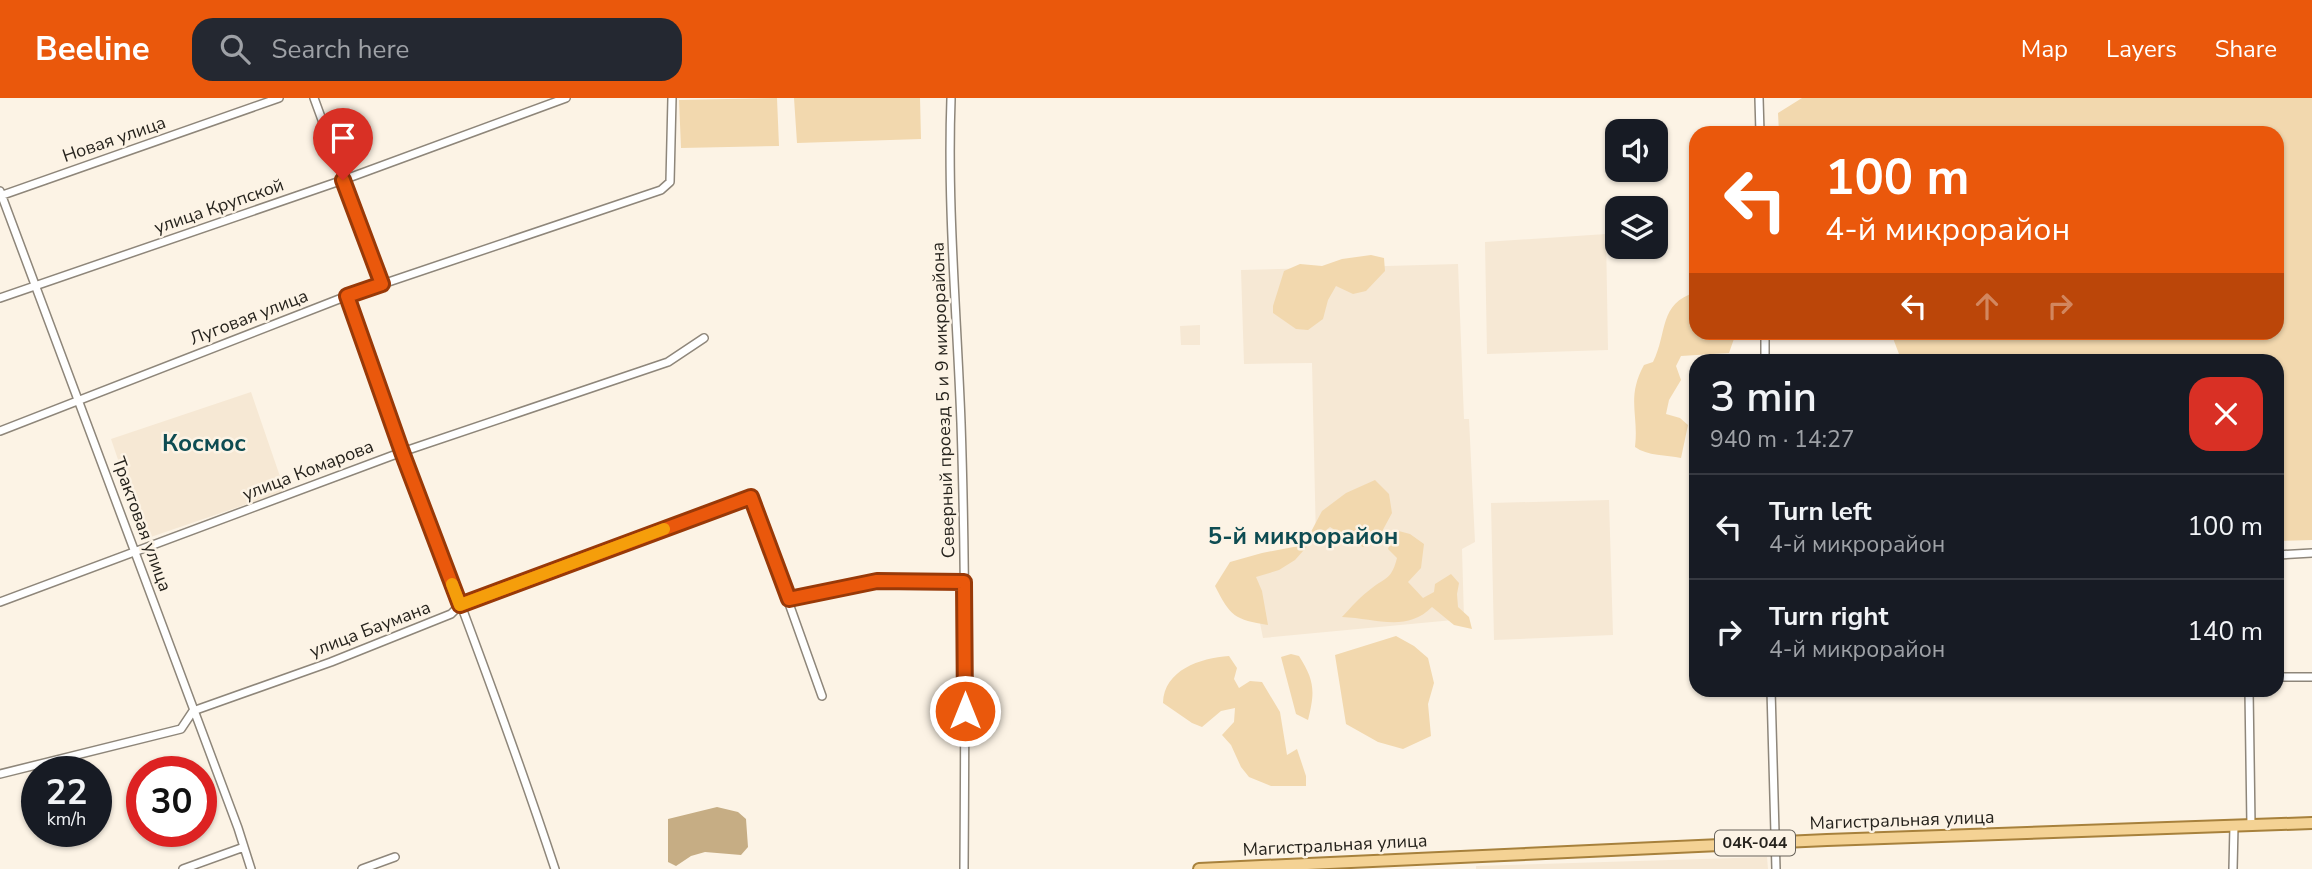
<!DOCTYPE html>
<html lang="en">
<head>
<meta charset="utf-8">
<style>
	body { margin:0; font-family:"Nunito Sans",sans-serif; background:#242831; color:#f1f3f6; height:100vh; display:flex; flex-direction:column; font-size:26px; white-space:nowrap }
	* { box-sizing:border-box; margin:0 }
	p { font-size:23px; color:#9ea1a6 }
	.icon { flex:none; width:38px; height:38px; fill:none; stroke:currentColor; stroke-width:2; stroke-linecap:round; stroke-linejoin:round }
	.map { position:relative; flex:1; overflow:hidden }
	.drawer { position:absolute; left:1689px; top:256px; width:595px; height:343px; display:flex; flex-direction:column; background:#171b24; border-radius:21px; box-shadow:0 2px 5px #0004 }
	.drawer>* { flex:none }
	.guide { position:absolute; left:1689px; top:28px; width:595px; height:214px; border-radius:21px; box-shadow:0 2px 5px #0004; background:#ea580c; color:#fff; overflow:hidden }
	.controls { position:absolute; left:1605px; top:21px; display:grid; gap:14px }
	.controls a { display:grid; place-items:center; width:63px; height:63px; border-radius:14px; background:#171b24; box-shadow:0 2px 5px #0004; font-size:35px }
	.speed { position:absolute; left:21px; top:658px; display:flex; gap:14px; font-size:35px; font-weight:700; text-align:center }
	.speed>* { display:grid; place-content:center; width:91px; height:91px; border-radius:50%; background:#171b24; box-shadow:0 2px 5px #0004; line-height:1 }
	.speed small { font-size:18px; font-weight:400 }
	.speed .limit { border:10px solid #d22; background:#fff; color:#111 }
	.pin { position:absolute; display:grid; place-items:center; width:60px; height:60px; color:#fff; margin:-72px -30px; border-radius:50% 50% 50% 0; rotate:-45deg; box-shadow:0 0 7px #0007 }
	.pin .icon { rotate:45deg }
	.me { position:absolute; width:77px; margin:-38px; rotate:0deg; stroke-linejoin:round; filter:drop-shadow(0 0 5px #0008) }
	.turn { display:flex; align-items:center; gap:24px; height:147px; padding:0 21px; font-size:32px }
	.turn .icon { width:91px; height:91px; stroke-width:2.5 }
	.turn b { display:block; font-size:49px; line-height:60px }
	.lanes { display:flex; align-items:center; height:66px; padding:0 21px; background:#0003; justify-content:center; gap:35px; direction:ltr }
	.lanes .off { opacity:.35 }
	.round { display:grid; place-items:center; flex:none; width:74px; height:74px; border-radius:21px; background:#242831 }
	.summary { display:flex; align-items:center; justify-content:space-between; height:119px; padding:0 21px }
	h1 { font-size:42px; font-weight:600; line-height:52px }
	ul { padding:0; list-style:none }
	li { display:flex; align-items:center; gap:21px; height:105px; padding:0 21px; border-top:2px solid #363941 }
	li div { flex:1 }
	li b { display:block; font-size:26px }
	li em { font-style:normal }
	header { display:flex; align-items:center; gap:42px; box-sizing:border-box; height:98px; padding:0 35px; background:#ea580c; color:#fff }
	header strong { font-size:33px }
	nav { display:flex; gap:38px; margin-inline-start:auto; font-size:24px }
	.search { width:490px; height:63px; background:#242831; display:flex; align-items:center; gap:18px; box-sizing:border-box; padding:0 24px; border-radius:21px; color:#9ea1a6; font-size:26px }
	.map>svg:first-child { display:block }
	.built { fill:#f6e8d4 }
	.green { fill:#f2d8ae }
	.water { fill:#c6ad84 }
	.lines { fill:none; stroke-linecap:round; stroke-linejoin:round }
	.minor-casing { stroke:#8e867a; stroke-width:10 }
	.primary-casing { stroke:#a7813c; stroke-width:14 }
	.minor { stroke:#fff; stroke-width:7 }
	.primary { stroke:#f4d294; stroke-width:10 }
	.route-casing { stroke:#983908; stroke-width:18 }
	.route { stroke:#ea580c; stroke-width:12 }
	.slow { stroke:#f59e0b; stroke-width:12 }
	.labels { text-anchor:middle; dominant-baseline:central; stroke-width:5; stroke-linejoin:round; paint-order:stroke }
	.shield { fill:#fcf3e5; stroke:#666159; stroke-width:2 }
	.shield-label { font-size:16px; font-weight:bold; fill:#26231d }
	.street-label { font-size:18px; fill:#26231d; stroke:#fcf3e5 }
	.district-label { font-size:24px; font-weight:bold; fill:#0e4c52; stroke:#fcf3e5 }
</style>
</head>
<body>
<header>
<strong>Beeline</strong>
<div class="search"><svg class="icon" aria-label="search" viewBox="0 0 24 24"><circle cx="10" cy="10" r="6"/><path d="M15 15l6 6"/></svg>Search here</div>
<nav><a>Map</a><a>Layers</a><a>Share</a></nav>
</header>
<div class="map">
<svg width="2312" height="771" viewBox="0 0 2312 771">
	<rect width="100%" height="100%" fill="#fcf3e5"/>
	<path class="built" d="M1606,136L1608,252L1487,256L1485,144Z
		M1458,166L1464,321H1469L1475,444L1462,451L1464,521L1263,540L1251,481L1316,443L1312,265L1244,266L1241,172Z
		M1200,227V247H1181L1180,228Z
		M251,294L285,393L145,441L111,341Z
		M1609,402L1613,537L1494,542L1491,405Z
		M1767,759L1768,771H1476V768Z"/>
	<path class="green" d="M777,0L779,48L681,50L679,2Z
		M794,0H920L921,41L797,45Z
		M1802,0H2312V442L2277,443V262H1895L1899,256L1891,235L2277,234V35H1779L1778,15Z
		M1371,157L1384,160L1385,173L1366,193L1353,196L1336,188L1328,202L1323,221L1308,232L1296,231L1273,215V208L1284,173L1300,166L1322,168L1342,161Z
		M1696,194V234L1736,235L1729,255L1681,258L1676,268L1681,282L1669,302L1666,316L1680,320L1688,327L1681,360C1667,357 1647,358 1635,349C1639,316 1626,300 1644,267L1653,264C1668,234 1658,206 1696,194Z
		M1375,382L1389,396L1392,415L1378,441L1363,449L1330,429L1311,444L1295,462L1279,472L1256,479L1262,493L1268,527C1235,522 1230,518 1215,488L1230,464L1262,455L1304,447L1322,413L1346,395Z
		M1395,432L1410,436L1424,446L1421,470L1408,484L1423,500L1434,494L1435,486L1451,476L1459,485L1457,496L1458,509L1469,519L1472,531L1454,527L1432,509C1406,535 1375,520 1342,519C1351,509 1361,498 1372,490C1387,479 1392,480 1397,460L1388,451Z
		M1396,538L1414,548L1428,560L1434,585L1428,606L1431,638L1403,651L1378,644L1346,626L1335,557Z
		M1291,556L1299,558C1315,583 1315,594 1308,622L1296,616L1281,559Z
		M1229,558L1237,570L1234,581L1239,590L1250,583L1262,584L1280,614L1287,657L1297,651L1306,678V688H1271L1249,679L1241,669L1231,647L1222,637L1234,624L1235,610L1221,613L1202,629L1192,625L1163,605C1164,572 1200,560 1229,558Z"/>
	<path class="water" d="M717,709L738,714L746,721L748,749L741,757L705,754L691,758L676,768L668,764V721Z"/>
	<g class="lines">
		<g class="minor-casing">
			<path id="minor" d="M314,0L382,186
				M1759,0L1760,35
				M951,1C947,108 957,217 961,325C966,473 965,622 964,771
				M0,93L238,730L251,771
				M0,98L279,0
				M347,198C415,390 491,578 555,771
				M0,200L343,82L566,0
				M1765,234V262
				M0,333L347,198L661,92L670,84L672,0
				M2277,457L2312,455
				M789,501L877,483L964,484
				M0,504L402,354L668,264L704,240
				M2277,579H2312
				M1771,592L1776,771
				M2249,592L2251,727
				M1771,594L1861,592
				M0,676L181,631L193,613L331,564L451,516L460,507L751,399L822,598
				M183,771L244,749
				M362,771L395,759
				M2233,771L2234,728"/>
		</g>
		<g class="primary-casing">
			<path id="primary" d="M1199,771L1827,742L2312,725"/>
		</g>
		<use href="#minor" class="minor"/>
		<use href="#primary" class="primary"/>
	</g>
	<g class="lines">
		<g class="route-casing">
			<path id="route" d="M343,82L382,186L347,198L402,354L460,507L751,399L789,501L877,483L964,484L965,613"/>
		</g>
		<use href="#route" class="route"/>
		<path class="slow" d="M452,486L460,507L664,431"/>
	</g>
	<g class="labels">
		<rect class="shield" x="1715" y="732.5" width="80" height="25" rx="5"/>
		<g class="shield-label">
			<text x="1755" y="745">04К-044</text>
		</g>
		<g class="street-label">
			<text transform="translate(114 41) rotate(-19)">Новая улица</text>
			<text transform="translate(219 108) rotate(-19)">улица Крупской</text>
			<text transform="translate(249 219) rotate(-21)">Луговая улица</text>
			<text transform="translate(943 302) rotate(-92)">Северный проезд 5 и 9 микрорайона</text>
			<text transform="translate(308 372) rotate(-21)">улица Комарова</text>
			<text transform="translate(142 426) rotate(70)">Трактовая улица</text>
			<text transform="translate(370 531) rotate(-21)">улица Баумана</text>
			<text transform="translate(1902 722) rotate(-2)">Магистральная улица</text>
			<text transform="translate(1335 747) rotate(-3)">Магистральная улица</text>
		</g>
		<g class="district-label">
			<text x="204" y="345">Космос</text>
			<text x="1303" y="438">5-й микрорайон</text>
		</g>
	</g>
</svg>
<div class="controls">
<a><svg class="icon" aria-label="sound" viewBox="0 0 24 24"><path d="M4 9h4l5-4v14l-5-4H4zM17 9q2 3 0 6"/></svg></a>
<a><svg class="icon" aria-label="layers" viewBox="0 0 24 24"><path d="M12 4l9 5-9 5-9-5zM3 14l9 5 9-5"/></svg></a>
</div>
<div class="speed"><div>22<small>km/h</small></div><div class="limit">30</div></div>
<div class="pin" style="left:343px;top:82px;background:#d93025"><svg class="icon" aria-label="arrive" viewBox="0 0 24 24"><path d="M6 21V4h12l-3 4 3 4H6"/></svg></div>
<svg class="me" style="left:965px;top:613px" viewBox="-20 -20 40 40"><circle r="17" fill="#ea580c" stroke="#fff" stroke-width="3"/><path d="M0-11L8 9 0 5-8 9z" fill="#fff"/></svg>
<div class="guide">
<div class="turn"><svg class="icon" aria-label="left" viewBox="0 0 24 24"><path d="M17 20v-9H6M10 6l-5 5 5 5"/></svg><div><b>100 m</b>4-й микрорайон</div></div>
<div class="lanes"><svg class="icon" aria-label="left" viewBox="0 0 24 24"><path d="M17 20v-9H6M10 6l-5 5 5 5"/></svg><svg class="icon off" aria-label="ahead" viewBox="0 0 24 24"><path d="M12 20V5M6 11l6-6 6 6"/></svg><svg class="icon off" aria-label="right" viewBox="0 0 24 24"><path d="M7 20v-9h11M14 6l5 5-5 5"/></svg></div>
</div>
<section class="drawer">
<div class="summary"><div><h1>3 min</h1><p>940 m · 14:27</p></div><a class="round" style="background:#d93025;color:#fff"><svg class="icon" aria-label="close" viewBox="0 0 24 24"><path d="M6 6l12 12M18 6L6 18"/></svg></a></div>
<ul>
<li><svg class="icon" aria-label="left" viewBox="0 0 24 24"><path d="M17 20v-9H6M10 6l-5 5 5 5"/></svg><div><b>Turn left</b><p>4-й микрорайон</p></div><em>100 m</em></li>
<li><svg class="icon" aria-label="right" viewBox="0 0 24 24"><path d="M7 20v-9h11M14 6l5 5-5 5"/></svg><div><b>Turn right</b><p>4-й микрорайон</p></div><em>140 m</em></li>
</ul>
</section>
</div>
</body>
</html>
